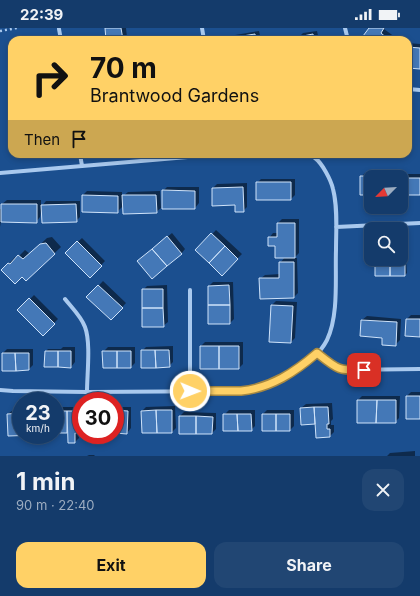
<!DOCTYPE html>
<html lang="en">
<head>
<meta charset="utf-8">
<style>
	body { margin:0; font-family:Inter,sans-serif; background:#214673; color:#f1f3f6; height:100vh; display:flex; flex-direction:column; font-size:15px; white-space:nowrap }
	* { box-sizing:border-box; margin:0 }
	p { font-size:13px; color:#9dadc1 }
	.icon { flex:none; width:22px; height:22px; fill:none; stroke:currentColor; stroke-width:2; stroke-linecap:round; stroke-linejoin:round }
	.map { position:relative; height:428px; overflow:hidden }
	.panel { display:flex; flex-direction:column; background:#143b6b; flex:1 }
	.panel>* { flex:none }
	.banner { position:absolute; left:8px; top:8px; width:404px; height:122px; border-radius:12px; box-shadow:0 2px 6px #0003,0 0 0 1px #33557e; background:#ffd166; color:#111; overflow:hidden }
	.needle { width:26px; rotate:246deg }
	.tools { position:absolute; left:364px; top:142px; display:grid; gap:8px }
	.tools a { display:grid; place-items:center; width:44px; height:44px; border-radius:8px; background:#143b6b; box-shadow:0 2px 6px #0003,0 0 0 1px #33557e; font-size:20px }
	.speed { position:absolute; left:12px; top:364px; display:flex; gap:8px; font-size:20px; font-weight:700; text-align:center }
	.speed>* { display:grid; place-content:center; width:52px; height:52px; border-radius:50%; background:#143b6b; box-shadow:0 2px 6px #0003,0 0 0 1px #33557e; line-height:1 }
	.speed small { font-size:10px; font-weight:400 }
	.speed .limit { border:6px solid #d22; background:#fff; color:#111 }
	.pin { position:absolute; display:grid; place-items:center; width:34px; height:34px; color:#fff; margin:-17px; border-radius:8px; box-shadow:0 2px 6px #0006 }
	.me { position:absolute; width:44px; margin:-22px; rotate:91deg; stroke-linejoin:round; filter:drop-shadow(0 0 3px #0008) }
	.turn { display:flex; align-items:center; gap:14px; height:84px; padding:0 16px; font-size:18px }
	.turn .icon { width:52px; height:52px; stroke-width:2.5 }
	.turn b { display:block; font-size:28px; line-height:34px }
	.then { display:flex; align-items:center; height:38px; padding:0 16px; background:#0003; gap:8px; font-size:15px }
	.round { display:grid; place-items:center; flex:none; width:42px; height:42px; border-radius:12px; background:#214673 }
	.headline { display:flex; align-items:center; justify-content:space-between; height:68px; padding:0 16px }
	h1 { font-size:24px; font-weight:700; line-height:30px }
	.action { display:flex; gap:8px; margin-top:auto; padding:8px 16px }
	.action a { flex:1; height:46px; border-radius:12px; background:#ffd166; color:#111; font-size:16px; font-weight:700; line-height:46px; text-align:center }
	.action a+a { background:#214673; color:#f1f3f6 }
	.status { display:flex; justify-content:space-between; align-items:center; height:28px; padding:0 20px; background:#143b6b; direction:ltr }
	.status svg { height:11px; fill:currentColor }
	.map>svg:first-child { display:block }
	.shadow { fill:#0007 }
	.building { fill:#4478b7; stroke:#cfe3fa }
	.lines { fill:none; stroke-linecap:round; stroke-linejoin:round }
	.path { stroke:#a9c9ee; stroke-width:2.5; stroke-dasharray:2 3; stroke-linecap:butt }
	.minor { stroke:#a9c9ee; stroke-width:4 }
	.route-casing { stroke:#a68842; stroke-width:10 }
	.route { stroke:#ffd166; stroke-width:7 }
</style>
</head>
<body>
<div class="status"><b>22:39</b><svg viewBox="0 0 49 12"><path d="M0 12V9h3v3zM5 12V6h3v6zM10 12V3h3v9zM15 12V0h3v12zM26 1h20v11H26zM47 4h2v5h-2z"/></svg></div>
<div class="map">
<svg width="420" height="428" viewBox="0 0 420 428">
	<rect width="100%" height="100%" fill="#1b4f8f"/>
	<path class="shadow" d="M106,0H126L127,9L124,12H107Z
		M371,0H385L384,1L399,12H362Z
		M259,3L261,12H231L235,7Z
		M317,3L319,12H300L299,9L303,5Z
		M408,15L420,16V40L408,39Z
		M399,144V149H371V166L361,149L365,145Z
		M405,146H420V166H401V149Z
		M261,151H295V167L291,171L257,155Z
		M247,155V179L243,183L236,176L213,160L217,156Z
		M167,159H199V175L195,180L163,163Z
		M87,163L122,164V169L128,164L160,163L161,180L156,184L123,178L117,184L83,167Z
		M7,172H41V179L46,173H80V189L76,193L41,183L40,189L36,194L1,193L0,199V181H2V176Z
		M282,191H299V225L294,230H297L298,265L294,269L260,251L265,247L280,246V235L285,229L269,210L273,205H278V195Z
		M216,202L242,226L222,246L197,222Z
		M172,205L185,221L181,226L143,229Z
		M52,209L61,219L26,252L22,247L3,242L15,229L16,231L25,222L30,226L47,210Z
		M82,210L105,233L90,249L66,225Z
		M378,232H406L407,245L405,247L376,234Z
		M103,253L126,275L111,291L88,269Z
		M213,254H233L234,291L230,295L209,258Z
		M167,257L168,294L163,298L143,262L147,258Z
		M34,267L58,291L43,306L19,282Z
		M276,273L297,274L295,310L291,314L272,277Z
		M411,287H420V308L407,291Z
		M367,288L401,291L400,312L395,317L362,292Z
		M205,314H243V336L239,340H201V318Z
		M173,318V334L169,338L142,323L146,319Z
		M63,319H75V334L71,339L46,323L48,321H61Z
		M108,319H135V335L131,339L103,324Z
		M7,321H33V337L29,341L3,325Z
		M411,364H420V390L407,368Z
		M362,368H400L399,390L395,394H358V372Z
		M332,375L333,391L331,393V397H334V404L330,408L316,409V395L302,396L301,380L306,376Z
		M175,378L176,400L172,404L142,383L146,379Z
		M57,379H81V404H79V410L75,414L68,404H55V382Z
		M115,379H131V400L127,405L115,404Z
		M13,382H21V406L8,386Z
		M229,382H255V398L251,402L224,387Z
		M267,382H294V398L290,402L263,386Z
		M184,384L216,385V401L212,405L180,388Z
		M415,423V428H387L390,425Z
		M89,427H94L95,428H87Z"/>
	<path class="building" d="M105,0H121L123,12H106Z
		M369,0H384L381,5L389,12H360Z
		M255,6L256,12H230V10Z
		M313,6L314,12H298V9Z
		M408,19L420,20V41L408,40Z
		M360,148H395V149H371V167H360Z
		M401,150H420V167H401Z
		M256,154H291V172H256Z
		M243,159L244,184H235V177L212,178V160Z
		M162,162L195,163V181H162Z
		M82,167L118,168V185L82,184Z
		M122,167H156L157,185L123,186Z
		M1,176H37V195L1,194Z
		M76,176L77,194L42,195L41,177Z
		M277,195H295V230H275V218H268V209H277Z
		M211,205L225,218L209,235L195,222Z
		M167,208L182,226L167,238L152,221Z
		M77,213L102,238L90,250L65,225Z
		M46,215L55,226L26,253L22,249L15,256L1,242L8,235L10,236L18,227L23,231L40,216Z
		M225,218L238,231L222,248L209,235Z
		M152,221L167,238L152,251L137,233Z
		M390,233V248H375V234Z
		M390,233H405V248H390Z
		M279,234H294V270L260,271L259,250H279Z
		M98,257L123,280L111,292L86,269Z
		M229,257L230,277H208V258Z
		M142,261H163V280H142Z
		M29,270L55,296L43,308L17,282Z
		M208,277H230V296H208Z
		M271,277L293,278L291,315L269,314Z
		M142,280H163L164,299H142Z
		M406,291H420V309L405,308Z
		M361,292L397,294L396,318L382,317V310L360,308Z
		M200,318H219V341H200Z
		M219,318H239V341H219Z
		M141,322H155L156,340H141Z
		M155,322H169L170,339L156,340Z
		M45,323H58V339H44Z
		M58,323H71V340L58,339Z
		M102,323H117V340H103Z
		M117,323H131V340H117Z
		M2,325H15L16,343H2Z
		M15,325H29V342L16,343Z
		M406,368H420V391H406Z
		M357,372H377L376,395H357Z
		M377,372H396V395H376Z
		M314,379H328L329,396H327V401H330V409L316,410Z
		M314,379L315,396L301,397L300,380Z
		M115,382L128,383L127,406L115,405Z
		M156,382L157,405H142L141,383Z
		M156,382H172V405H157Z
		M55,383H67V405H55Z
		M67,383H81V405H75V415H68Z
		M21,385V407H37L8,408L7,386Z
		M223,386H237L238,403H223Z
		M237,386H251L252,403H238Z
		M262,386H276V403H262Z
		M276,386H290V403H276Z
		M179,388H196V406H179Z
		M196,388L213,389L212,406H196Z"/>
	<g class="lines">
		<path class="path" d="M0,3L17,0"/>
		<path class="minor" d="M202,0L204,12
			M345,0L348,12
			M59,1L61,12
			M408,61L420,62
			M80,126L82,138
			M0,145L223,126
			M336,199L420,195
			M65,271C72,280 81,288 85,299C91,315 87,346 87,364
			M317,325L333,338L343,342L420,341
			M0,362L13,363L87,364L241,363C269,360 314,338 327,312C339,287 335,249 336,222C336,202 338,180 333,161C331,152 322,135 315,130C312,128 307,127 303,126
			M190,363V262"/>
	</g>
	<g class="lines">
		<g class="route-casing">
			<path id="route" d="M190,363H241C271,360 295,344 317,325C337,341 338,343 364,342"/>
		</g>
		<use href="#route" class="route"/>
	</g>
</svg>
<div class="tools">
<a><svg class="needle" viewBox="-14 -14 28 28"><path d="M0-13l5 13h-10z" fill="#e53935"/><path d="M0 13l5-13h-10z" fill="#9dadc1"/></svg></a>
<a><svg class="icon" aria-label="search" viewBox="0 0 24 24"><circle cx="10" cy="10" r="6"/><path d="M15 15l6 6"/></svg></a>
</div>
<div class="speed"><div>23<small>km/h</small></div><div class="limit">30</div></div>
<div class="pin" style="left:364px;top:342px;background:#d93025"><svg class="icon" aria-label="arrive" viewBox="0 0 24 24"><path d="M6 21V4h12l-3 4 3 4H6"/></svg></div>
<svg class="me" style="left:190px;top:363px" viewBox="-20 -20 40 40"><circle r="17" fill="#ffd166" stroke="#fff" stroke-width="3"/><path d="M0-11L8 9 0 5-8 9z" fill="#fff"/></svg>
<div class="banner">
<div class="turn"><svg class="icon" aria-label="right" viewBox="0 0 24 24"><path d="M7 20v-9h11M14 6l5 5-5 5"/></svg><div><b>70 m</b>Brantwood Gardens</div></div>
<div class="then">Then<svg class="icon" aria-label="arrive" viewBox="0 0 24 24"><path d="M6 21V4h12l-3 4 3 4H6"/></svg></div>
</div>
</div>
<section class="panel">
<div class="headline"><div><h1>1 min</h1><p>90 m · 22:40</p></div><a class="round"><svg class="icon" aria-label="close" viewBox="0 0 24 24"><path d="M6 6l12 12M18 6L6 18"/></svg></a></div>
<div class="action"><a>Exit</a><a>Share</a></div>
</section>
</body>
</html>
